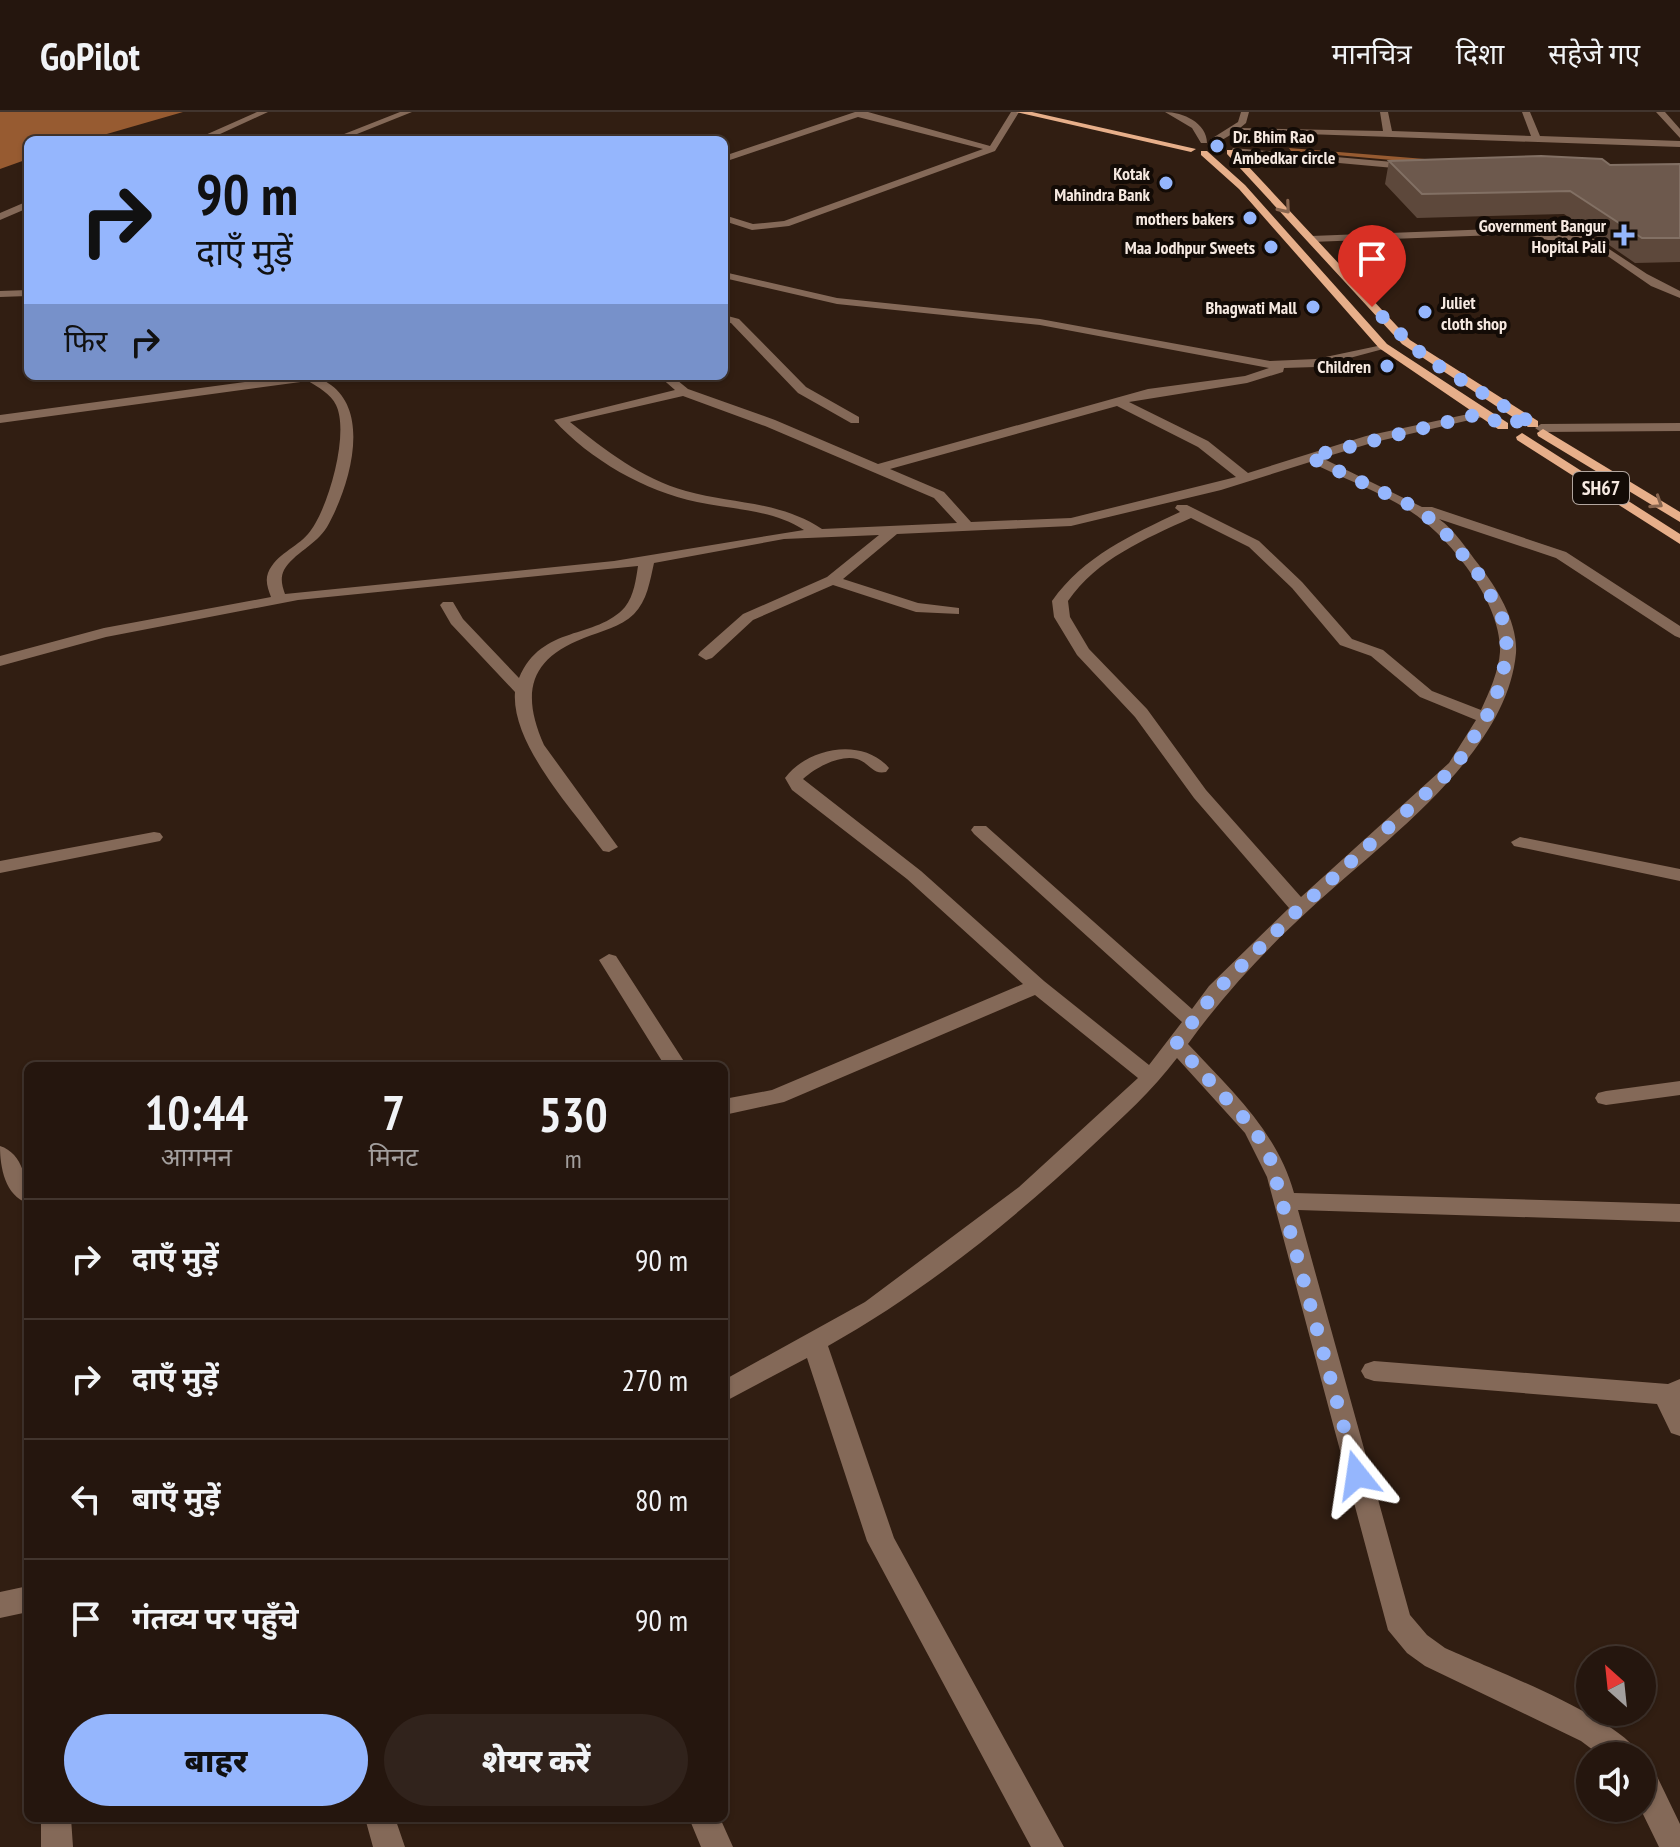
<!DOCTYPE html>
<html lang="hi">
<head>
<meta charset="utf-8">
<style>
	body { margin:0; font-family:"PT Sans Narrow","Noto Sans Devanagari",sans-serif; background:#31231c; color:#f1f3f6; height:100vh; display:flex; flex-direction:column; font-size:30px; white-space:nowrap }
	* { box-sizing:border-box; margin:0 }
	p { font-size:26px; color:#a39f9e }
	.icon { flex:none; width:44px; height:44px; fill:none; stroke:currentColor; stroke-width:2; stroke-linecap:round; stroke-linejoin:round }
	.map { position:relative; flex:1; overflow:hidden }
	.sheet { position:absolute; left:24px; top:950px; width:704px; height:760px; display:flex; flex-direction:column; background:#25160e; border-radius:12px; box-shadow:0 2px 6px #0004,0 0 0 2px #42352e }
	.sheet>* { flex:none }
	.guide { position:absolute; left:24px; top:24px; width:704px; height:244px; border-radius:12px; box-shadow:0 2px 6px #0004,0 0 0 2px #42352e; background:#95b6fd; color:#111; overflow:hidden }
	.needle { width:52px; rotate:333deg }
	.fabs { position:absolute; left:1576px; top:1534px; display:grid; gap:16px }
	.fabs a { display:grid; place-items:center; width:80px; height:80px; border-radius:50%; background:#25160e; box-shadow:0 2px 6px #0004,0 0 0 2px #42352e; font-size:40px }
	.pin { position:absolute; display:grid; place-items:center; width:68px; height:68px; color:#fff; margin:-82px -34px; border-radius:50% 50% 50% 0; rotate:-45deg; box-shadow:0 0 8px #0007 }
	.pin .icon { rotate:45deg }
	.me { position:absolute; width:88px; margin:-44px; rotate:345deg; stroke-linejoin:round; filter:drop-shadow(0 0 6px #0008) }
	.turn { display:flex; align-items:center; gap:28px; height:168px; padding:0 40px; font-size:36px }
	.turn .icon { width:104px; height:104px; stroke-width:2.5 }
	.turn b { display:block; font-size:56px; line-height:68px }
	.then { display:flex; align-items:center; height:76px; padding:0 40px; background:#0003; gap:16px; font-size:30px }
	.eta { display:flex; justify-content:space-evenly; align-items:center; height:136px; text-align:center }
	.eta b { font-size:48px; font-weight:800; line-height:56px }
	.action { display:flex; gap:16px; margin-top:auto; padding:16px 40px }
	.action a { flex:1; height:92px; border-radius:48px; background:#95b6fd; color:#111; font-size:32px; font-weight:800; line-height:92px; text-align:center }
	.action a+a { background:#31231c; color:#f1f3f6 }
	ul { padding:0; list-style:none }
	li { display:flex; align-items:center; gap:24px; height:120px; padding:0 40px; border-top:2px solid #42352e }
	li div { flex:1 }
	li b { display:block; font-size:30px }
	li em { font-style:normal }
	header { display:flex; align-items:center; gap:48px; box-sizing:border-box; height:112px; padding:0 40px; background:#25160e; border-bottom:2px solid #42352e }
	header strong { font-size:38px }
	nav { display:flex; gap:44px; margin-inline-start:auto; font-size:28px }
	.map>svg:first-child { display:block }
	.water { fill:#975b31 }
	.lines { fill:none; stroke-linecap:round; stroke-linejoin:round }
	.stream { fill:#975b31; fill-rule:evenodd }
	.minor { fill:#846958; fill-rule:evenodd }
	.major { fill:#e7af8a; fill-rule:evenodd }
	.wall { fill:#5d483b }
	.building { fill:#6d594d; stroke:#827064; stroke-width:2 }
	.oneway { stroke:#88654f }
	.route { stroke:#95b6fd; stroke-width:14; stroke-dasharray:0 25.2 }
	.poi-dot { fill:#95b6fd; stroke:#130b06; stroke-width:3 }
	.labels { text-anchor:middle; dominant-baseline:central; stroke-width:8; stroke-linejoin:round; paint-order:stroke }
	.far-poi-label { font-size:18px; font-weight:bold; fill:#f6e9e1; stroke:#130b06; text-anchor:end }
	.shield { fill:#130b06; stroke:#b2a69f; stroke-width:2 }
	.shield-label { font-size:20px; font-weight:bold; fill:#f6e9e1 }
</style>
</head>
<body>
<header>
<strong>GoPilot</strong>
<nav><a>मानचित्र</a><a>दिशा</a><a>सहेजे गए</a></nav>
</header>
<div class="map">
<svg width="1680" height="1735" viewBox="0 0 1680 1735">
	<rect width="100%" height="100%" fill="#311e12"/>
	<path class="water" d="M0,0H183L86,28H28V47L0,57Z"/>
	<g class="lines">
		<path class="stream" d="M1289,36L1425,47L1428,49L1425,51L1291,39Z"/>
		<path class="minor" d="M257,0H268L207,28H194Z
			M400,0H412L342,28H329Z
			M855,0H868L990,34L1011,0H1019L995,39L789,114L752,118L724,109V103L753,112L784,109L983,37L858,5L724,50V44Z
			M1165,0C1183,0 1207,11 1207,31H1201L1192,16Z
			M1241,0H1249L1246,11L1240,16L1383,19L1380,0H1388L1392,19L1531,24L1522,0H1530L1540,24L1680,29V35L1278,21L1232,22L1217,31H1211V27L1238,10Z
			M1656,0H1665L1680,17V26Z
			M1233,36L1416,52L1421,55L1416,58L1230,41Z
			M28,89V96L0,108V101Z
			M1562,106L1647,162L1680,179V186L1651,174L1583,127L1552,129L1524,122L1311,130L1306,127L1311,124L1520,116L1526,109ZM1560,112L1574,122L1552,123L1530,117Z
			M724,160L837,186L1040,207L1270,249L1316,247L1387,232V236L1316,255L1284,256L1283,260L1247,271L1129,290L1208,329L1248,361L1366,324L1487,298V304L1375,330L1322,346L1422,395H1432L1566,440L1680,514V526L1675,524L1556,446L1439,407C1455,418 1467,438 1479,453C1497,476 1518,511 1516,541C1507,643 1381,731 1310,797C1265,838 1224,882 1188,932C1230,977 1277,1019 1294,1081L1680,1092V1110L1298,1098L1410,1503L1427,1523L1445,1536C1486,1555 1624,1607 1640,1644H1601L1581,1629L1425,1554L1407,1541L1388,1518L1267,1065L1245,1021L1177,946C1152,979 1122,1006 1092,1034C1012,1109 924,1180 828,1234L894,1426L1064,1735H1031L867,1429L807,1246L724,1290V1268L865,1190L1019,1075L1138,966L1035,883L784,990L724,1003V987L772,978L1023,872L907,767L792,678L785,666C808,635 863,625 889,656L886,660C872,663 870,651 857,647C840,642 815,656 803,667L921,759L1044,869L1149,953L1182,910L974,722L971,718L974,714H986L1192,897L1209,874L1289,796L1194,686L1135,605L1077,543L1054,505L1052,489C1084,444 1131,423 1180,400L1175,396L1177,393H1187L1259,429L1302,470L1352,527L1383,538L1432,579L1481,598C1489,581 1499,558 1500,540C1502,491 1449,424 1410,399C1379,379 1342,366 1310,350L1221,378L1071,414L897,422L843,467L918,491L959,496V502L916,500L833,473L753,508L712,546L706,548L698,543L700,540L743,502L827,465L879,423L784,427L654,451C650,469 647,489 634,502C621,515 601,519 584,526C529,547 521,581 544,633L618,735L609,740L603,739C573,698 511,632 515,580L451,512L440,493L443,490H453L463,507L519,566C542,512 596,528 625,495C634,484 636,467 638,454L298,488L106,525L0,554V544L104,516L271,485C268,477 265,469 268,461C276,442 296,436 308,422C328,399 350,321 336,293C331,282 318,275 308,269L0,311V303L290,264C298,264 307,263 315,264C321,265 326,270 331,273C372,303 348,378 327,415C316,433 294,441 284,458C280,466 282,474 285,482L614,449L804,418C772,397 733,398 697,390C645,379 590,348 554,308L675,278L659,264H672L688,277L775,308L878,352L1148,277L1245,264L1269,256L1040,213L837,192L724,166ZM683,284L765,314L934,386L957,411L822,417C780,389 733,392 686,379C642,367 605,338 570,310ZM1117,294L1198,335L1236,365L1071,406L971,410L944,380L890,357ZM1191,406L1249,435L1292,476L1340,533L1371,544L1420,585L1476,608L1449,651L1301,785L1206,678L1147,597L1089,537L1070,505L1068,489C1097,447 1145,427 1191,406Z
			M28,178V184L0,185V179Z
			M724,203L739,207L806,275L859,305V311H851L798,281L731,211L724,210Z
			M1680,311V319L1541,320L1535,316L1541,312Z
			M154,720L160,721L163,725L160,729L0,761V749Z
			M1520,725L1680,757V769L1514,734L1511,730Z
			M609,842L616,844L687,954H665L599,848Z
			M1680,969V983L1606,993L1598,991L1595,986L1598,981L1606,979Z
			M0,1034C23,1041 28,1071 28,1091C5,1084 0,1055 0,1034Z
			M1374,1249L1668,1272L1680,1267V1324L1671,1321L1657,1292L1374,1269L1365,1266L1361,1259L1365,1252Z
			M28,1474V1500L0,1506V1480Z
			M1642,1652L1653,1656L1680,1712V1735H1659L1640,1696Z
			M41,1706H71L73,1735H41Z
			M365,1706H395L405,1735H373Z
			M689,1706H720L733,1735H701Z"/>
		<path class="major" d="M1016,0H1032L1196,37L1191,40Z
			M1227,38H1233L1410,228L1538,309V315H1528L1402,232L1227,42Z
			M1201,39H1207L1245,73L1387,232L1508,311V317H1498L1379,236L1239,77L1201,43Z
			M1543,317L1680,400V410L1538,324L1537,321Z
			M1522,321L1680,422V432L1517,328L1516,325Z"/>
	</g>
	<path class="wall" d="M1389,49L1610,53L1680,52V150L1635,151L1564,102L1417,106L1385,72Z"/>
	<path class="building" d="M1541,44L1602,47L1610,53L1680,52V126H1642L1570,79L1422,82L1389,49Z"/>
	<defs><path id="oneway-chevron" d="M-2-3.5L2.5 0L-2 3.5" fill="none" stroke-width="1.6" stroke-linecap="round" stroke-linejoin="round" transform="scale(2)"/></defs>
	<g class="oneway">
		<use href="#oneway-chevron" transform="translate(1285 96) rotate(50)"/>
		<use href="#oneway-chevron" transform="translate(1657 391) rotate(33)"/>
	</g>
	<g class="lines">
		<path class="route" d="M1357,1363L1270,1046L1254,1017L1176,932L1216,879L1300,796L1455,655L1486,606L1497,581L1508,540L1502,506L1483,468L1439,413L1412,394L1309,345L1483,301L1503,314L1514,309L1533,312L1427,247L1372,195"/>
	</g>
	<g class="poi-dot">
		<circle cx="1217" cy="34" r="8"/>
		<circle cx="1166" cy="71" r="8"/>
		<circle cx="1250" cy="106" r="8"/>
		<path d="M1620 111h8v8h8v8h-8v8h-8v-8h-8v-8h8z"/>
		<circle cx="1271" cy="135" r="8"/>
		<circle cx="1313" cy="195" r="8"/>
		<circle cx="1425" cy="200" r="8"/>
		<circle cx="1387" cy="254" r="8"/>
	</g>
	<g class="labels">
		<g class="far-poi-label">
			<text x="1233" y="24" text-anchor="start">Dr. Bhim Rao<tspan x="1233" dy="21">Ambedkar circle</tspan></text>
			<text x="1150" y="61">Kotak<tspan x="1150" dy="21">Mahindra Bank</tspan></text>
			<text x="1234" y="106">mothers bakers</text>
			<text x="1606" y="113">Government Bangur<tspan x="1606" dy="21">Hopital Pali</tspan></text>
			<text x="1255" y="135">Maa Jodhpur Sweets</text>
			<text x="1441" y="190" text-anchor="start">Juliet<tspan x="1441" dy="21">cloth shop</tspan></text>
			<text x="1297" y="195">Bhagwati Mall</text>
			<text x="1371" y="254">Children</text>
		</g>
		<rect class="shield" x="1573" y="360" width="56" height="32" rx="6"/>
		<g class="shield-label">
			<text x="1601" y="376">SH67</text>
		</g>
	</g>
</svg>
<div class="fabs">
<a><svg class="needle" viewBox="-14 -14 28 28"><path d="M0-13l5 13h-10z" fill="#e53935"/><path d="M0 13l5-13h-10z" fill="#a39f9e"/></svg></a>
<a><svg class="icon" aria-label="sound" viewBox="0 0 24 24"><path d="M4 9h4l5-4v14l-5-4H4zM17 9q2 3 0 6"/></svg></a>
</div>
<div class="pin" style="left:1372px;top:195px;background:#d93025"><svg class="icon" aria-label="arrive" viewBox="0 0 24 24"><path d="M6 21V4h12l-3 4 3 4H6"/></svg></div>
<svg class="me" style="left:1357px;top:1363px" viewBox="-20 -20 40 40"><path d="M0-17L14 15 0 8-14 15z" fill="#95b6fd" stroke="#fff" stroke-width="4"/></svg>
<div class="guide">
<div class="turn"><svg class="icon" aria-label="right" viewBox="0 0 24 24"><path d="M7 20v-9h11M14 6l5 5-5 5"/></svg><div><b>90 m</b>दाएँ मुड़ें</div></div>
<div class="then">फिर<svg class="icon" aria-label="right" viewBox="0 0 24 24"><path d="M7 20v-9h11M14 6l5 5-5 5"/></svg></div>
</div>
<section class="sheet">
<div class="eta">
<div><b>10:44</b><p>आगमन</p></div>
<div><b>7</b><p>मिनट</p></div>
<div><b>530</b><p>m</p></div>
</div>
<ul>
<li><svg class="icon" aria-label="right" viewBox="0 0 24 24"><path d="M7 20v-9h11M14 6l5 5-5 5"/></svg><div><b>दाएँ मुड़ें</b></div><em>90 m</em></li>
<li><svg class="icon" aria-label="right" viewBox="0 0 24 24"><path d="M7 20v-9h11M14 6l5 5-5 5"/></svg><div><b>दाएँ मुड़ें</b></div><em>270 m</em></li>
<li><svg class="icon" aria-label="left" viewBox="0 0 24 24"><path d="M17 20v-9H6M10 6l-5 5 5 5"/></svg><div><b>बाएँ मुड़ें</b></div><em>80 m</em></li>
<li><svg class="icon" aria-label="arrive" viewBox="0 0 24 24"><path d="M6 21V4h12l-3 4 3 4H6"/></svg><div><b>गंतव्य पर पहुँचे</b></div><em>90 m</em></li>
</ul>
<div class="action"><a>बाहर</a><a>शेयर करें</a></div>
</section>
</div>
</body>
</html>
